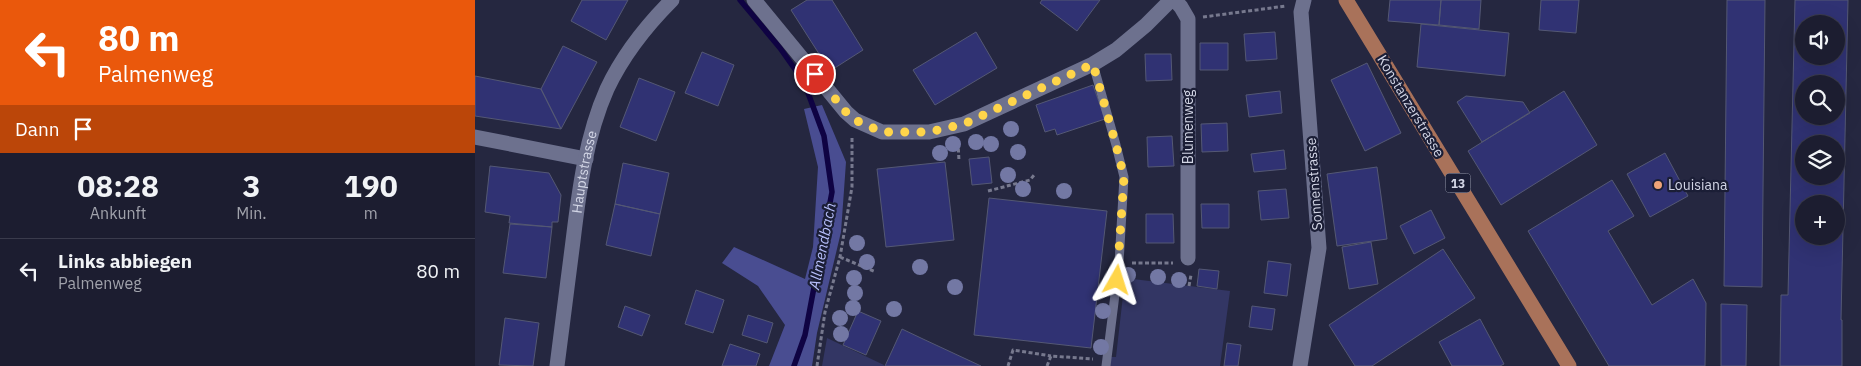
<!DOCTYPE html>
<html lang="de">
<head>
<meta charset="utf-8">
<style>
	body { margin:0; font-family:"IBM Plex Sans",sans-serif; background:#292a3c; color:#f1f3f6; height:100vh; display:flex; flex-direction:column; font-size:19px; white-space:nowrap }
	* { box-sizing:border-box; margin:0 }
	p { font-size:16px; color:#a0a2ab }
	.icon { flex:none; width:28px; height:28px; fill:none; stroke:currentColor; stroke-width:2; stroke-linecap:round; stroke-linejoin:round }
	.map { position:relative; flex:1; overflow:hidden }
	.side { display:flex; flex-direction:column; background:#1c1d30; width:475px }
	.side>* { flex:none }
	.guide { background:#ea580c; color:#fff; overflow:hidden }
	.controls { position:absolute; left:1320px; top:15px; display:grid; gap:10px }
	.controls a { display:grid; place-items:center; width:50px; height:50px; border-radius:50%; background:#1c1d30; box-shadow:0 5px 20px #0002,0 0 0 1px #3a3b4c; font-size:25px }
	.pin { position:absolute; display:grid; place-items:center; width:42px; height:42px; color:#fff; margin:-21px; border:2px solid #fff; border-radius:50%; box-shadow:0 1px 5px #0007 }
	.me { position:absolute; width:55px; margin:-28px; rotate:6deg; stroke-linejoin:round; filter:drop-shadow(0 0 4px #0008) }
	.turn { display:flex; align-items:center; gap:18px; height:105px; padding:0 15px; font-size:22px }
	.turn .icon { width:65px; height:65px; stroke-width:2.5 }
	.turn b { display:block; font-size:35px; line-height:42px }
	.then { display:flex; align-items:center; height:48px; padding:0 15px; background:#0003; gap:10px; font-size:19px }
	.eta { display:flex; justify-content:space-evenly; align-items:center; height:85px; text-align:center }
	.eta b { font-size:30px; font-weight:700; line-height:35px }
	ul { padding:0; list-style:none }
	li { display:flex; align-items:center; gap:15px; height:65px; padding:0 15px; border-top:1px solid #3a3b4c }
	li div { flex:1 }
	li b { display:block; font-size:19px }
	li em { font-style:normal }
	main { display:flex; flex:1; min-height:0 }
	.map>svg:first-child { display:block }
	.green { fill:#333664 }
	.forest { fill:#494d91 }
	.lines { fill:none; stroke-linecap:round; stroke-linejoin:round }
	.stream { stroke:#0f0343; stroke-width:5.5 }
	.building { fill:#303273; stroke:#545874; fill-rule:evenodd }
	.path { stroke:#77798e; stroke-width:3; stroke-dasharray:4 2.5; stroke-linecap:butt }
	.lane { stroke:#6d718e; stroke-width:9 }
	.street { stroke:#6d718e; stroke-width:15 }
	.secondary { stroke:#6d718e; stroke-width:15 }
	.primary { stroke:#a9725a; stroke-width:15 }
	.tree { fill:#7378a4 }
	.route { stroke:#ffd54a; stroke-width:9; stroke-dasharray:0 16.2 }
	.poi-dot { fill:#efa378; stroke:#1b1e36; stroke-width:2 }
	.labels { text-anchor:middle; dominant-baseline:central; stroke-width:4.5; stroke-linejoin:round; paint-order:stroke }
	.shield { fill:#1b1e36; stroke:#9c9fb1; stroke-width:1 }
	.shield-label { font-size:12px; font-weight:bold; fill:#d3d6e6 }
	.street-label { font-size:14px; fill:#d3d6e6; stroke:#1b1e36 }
	.poi-label { font-size:14px; fill:#d3d6e6; stroke:#1b1e36; text-anchor:start }
	.water-label { font-size:15px; font-style:italic; fill:#b6befa; stroke:#1b1e36 }
</style>
</head>
<body>
<main>
<section class="side">
<div class="guide">
<div class="turn"><svg class="icon" aria-label="left" viewBox="0 0 24 24"><path d="M17 20v-9H6M10 6l-5 5 5 5"/></svg><div><b>80 m</b>Palmenweg</div></div>
<div class="then">Dann<svg class="icon" aria-label="arrive" viewBox="0 0 24 24"><path d="M6 21V4h12l-3 4 3 4H6"/></svg></div>
</div>
<div class="eta">
<div><b>08:28</b><p>Ankunft</p></div>
<div><b>3</b><p>Min.</p></div>
<div><b>190</b><p>m</p></div>
</div>
<ul>
<li><svg class="icon" aria-label="left" viewBox="0 0 24 24"><path d="M17 20v-9H6M10 6l-5 5 5 5"/></svg><div><b>Links abbiegen</b><p>Palmenweg</p></div><em>80 m</em></li>
</ul>
</section>
<div class="map">
<svg width="1386" height="366" viewBox="0 0 1386 366">
	<rect width="100%" height="100%" fill="#252740"/>
	<path class="green" d="M650,278L755,291L745,366H635L636,357H641Z
		M352,338L409,365V366H347Z"/>
	<path class="forest" d="M347,105L371,162L366,232L342,333L337,366H294L310,325L283,286L247,263L259,247L330,279L338,247L343,167L329,109Z"/>
	<g class="lines">
		<path class="stream" d="M265,0L305,48L329,82L349,136L357,192L330,335L319,366"/>
	</g>
	<path class="building" d="M107,0H153L131,40L96,21Z
		M332,0H357L388,50L355,71L316,10Z
		M567,0H625L602,31L565,3Z
		M915,0H966L964,25L913,21Z
		M966,0H1006L1004,29L964,25Z
		M1066,0H1104L1101,33L1064,30Z
		M1252,0H1290L1287,287L1249,286Z
		M1320,0H1373L1366,320H1367V366H1305L1306,295H1313ZM1329,24H1361V56H1329ZM1329,84H1361V116H1329ZM1329,144H1361V176H1329ZM1329,204H1361V236H1329Z
		M946,24L1034,33L1030,76L942,67Z
		M501,32L522,68L460,105L438,70Z
		M800,32L802,59L771,61L769,34Z
		M725,43H753V70H725Z
		M88,46L122,62L86,129L66,89Z
		M227,52L259,65L243,106L210,93Z
		M670,54H696L697,80L671,81Z
		M892,63L926,133L890,151L856,80Z
		M0,76L66,89L86,129L0,116Z
		M164,78L200,92L181,141L145,127Z
		M618,85L630,119L582,135L580,129L570,132L561,105Z
		M805,91L807,113L774,117L771,95Z
		M1089,91L1122,145L1026,205L993,151Z
		M991,96L1048,102L1055,113L1007,142L982,102Z
		M752,123L753,151L727,152L726,124Z
		M697,136L699,166L673,167L672,137Z
		M809,150L811,169L779,172L776,154Z
		M1190,153L1213,196L1175,217L1152,174Z
		M514,157L517,183L497,185L494,159Z
		M470,162L479,240L411,247L402,169Z
		M148,163L194,173L185,214L140,204Z
		M15,166L74,173L86,195L83,222H77V227L34,223L35,216L10,212Z
		M902,167L912,239L862,246L852,174Z
		M1137,180L1159,216L1133,231L1177,305L1218,279L1231,303L1230,366H1134L1053,231Z
		M811,189L814,218L786,220L783,191Z
		M514,198L632,211L616,348L499,335Z
		M140,204L185,214L176,256L131,245Z
		M726,204H754V228H727Z
		M956,210L970,238L939,254L925,226Z
		M671,214H698L699,243H671Z
		M35,224L77,227L71,278L28,273Z
		M896,242L903,284L874,289L867,247Z
		M968,249L1000,298L897,366H880L854,325Z
		M793,261L816,264L812,296L789,293Z
		M724,269L744,271L742,289L722,286Z
		M221,290L249,300L238,333L210,324Z
		M1246,304L1272,305L1271,366H1246Z
		M150,306L175,315L167,336L143,327Z
		M777,306L800,309L797,330L774,327Z
		M383,311L406,321L391,355L368,345Z
		M273,315L298,323L292,343L267,335Z
		M30,318L64,323L58,366L24,365Z
		M1005,319L1029,364L1025,366H977L964,342Z
		M427,329L448,339L506,366H410Z
		M752,343L766,345L763,366H749Z
		M255,344L285,354L281,366H247Z"/>
	<g class="lines">
		<path class="path" d="M728,17L811,6
			M483,142L484,161
			M513,191L555,180L560,174
			M365,257L401,272
			M657,263H698
			M714,286L716,275
			M342,366L350,312L365,257L377,187V138
			M533,366L538,350L576,356
			M572,366L576,356L618,359"/>
		<path class="lane" d="M618,64L641,145L649,177L644,263L631,366"/>
		<path class="street" d="M279,0L371,112L380,120L407,132H454L489,124L618,64L641,50L671,25L696,0
			M700,0L706,7L713,19V258
			M0,137L111,159
			M825,366L844,248L826,12L829,0"/>
		<path class="secondary" id="s1" d="M82,366C87,324 93,283 98,241C104,191 111,136 132,89C148,55 171,26 197,0"/>
		<path class="primary" d="M871,0L1094,366"/>
	</g>
	<g class="tree">
		<circle cx="536" cy="129" r="8"/>
		<circle cx="501" cy="142" r="8"/>
		<circle cx="478" cy="144" r="8"/>
		<circle cx="516" cy="144" r="8"/>
		<circle cx="543" cy="152" r="8"/>
		<circle cx="465" cy="153" r="8"/>
		<circle cx="533" cy="175" r="8"/>
		<circle cx="548" cy="189" r="8"/>
		<circle cx="589" cy="191" r="8"/>
		<circle cx="382" cy="243" r="8"/>
		<circle cx="392" cy="262" r="8"/>
		<circle cx="445" cy="267" r="8"/>
		<circle cx="653" cy="275" r="8"/>
		<circle cx="683" cy="277" r="8"/>
		<circle cx="379" cy="278" r="8"/>
		<circle cx="704" cy="280" r="8"/>
		<circle cx="480" cy="287" r="8"/>
		<circle cx="380" cy="293" r="8"/>
		<circle cx="378" cy="308" r="8"/>
		<circle cx="419" cy="309" r="8"/>
		<circle cx="628" cy="311" r="8"/>
		<circle cx="365" cy="318" r="8"/>
		<circle cx="366" cy="334" r="8"/>
		<circle cx="626" cy="347" r="8"/>
	</g>
	<g class="lines">
		<path class="route" d="M340,74L371,112L380,120L407,132H454L489,124L618,64L641,145L649,177L642,280"/>
	</g>
	<circle class="poi-dot" cx="1183" cy="185" r="5"/>
	<g class="labels">
		<rect class="shield" x="970.5" y="173.5" width="25" height="19" rx="4"/>
		<g class="shield-label">
			<text x="983" y="183">13</text>
		</g>
		<g class="street-label">
			<text transform="translate(936 106) rotate(59)">Konstanzerstrasse</text>
			<text transform="translate(713 127) rotate(-90)">Blumenweg</text>
			<text stroke="none"><textPath href="#s1" startOffset="196">Hauptstrasse</textPath></text>
			<text transform="translate(839 184) rotate(-94)">Sonnenstrasse</text>
		</g>
		<g class="poi-label">
			<text x="1193" y="185">Louisiana</text>
		</g>
		<g class="water-label">
			<text transform="translate(347 246) rotate(-79)">Allmendbach</text>
		</g>
	</g>
</svg>
<div class="controls">
<a><svg class="icon" aria-label="sound" viewBox="0 0 24 24"><path d="M4 9h4l5-4v14l-5-4H4zM17 9q2 3 0 6"/></svg></a>
<a><svg class="icon" aria-label="search" viewBox="0 0 24 24"><circle cx="10" cy="10" r="6"/><path d="M15 15l6 6"/></svg></a>
<a><svg class="icon" aria-label="layers" viewBox="0 0 24 24"><path d="M12 4l9 5-9 5-9-5zM3 14l9 5 9-5"/></svg></a>
<a>+</a>
</div>
<div class="pin" style="left:340px;top:74px;background:#d93025"><svg class="icon" aria-label="arrive" viewBox="0 0 24 24"><path d="M6 21V4h12l-3 4 3 4H6"/></svg></div>
<svg class="me" style="left:642px;top:280px" viewBox="-20 -20 40 40"><path d="M0-17L14 15 0 8-14 15z" fill="#ffd54a" stroke="#fff" stroke-width="4"/></svg>
</div>
</main>
</body>
</html>
